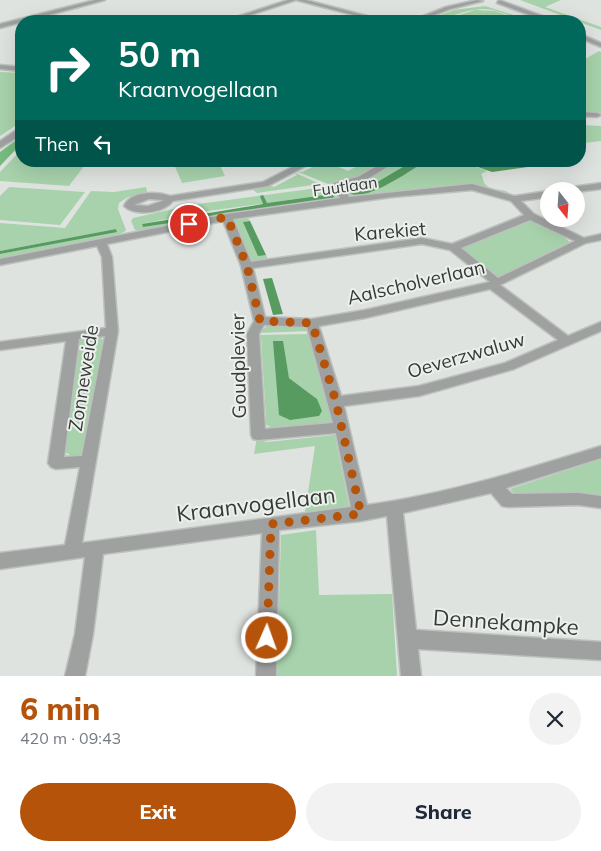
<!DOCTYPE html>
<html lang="en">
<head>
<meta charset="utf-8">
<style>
	body { margin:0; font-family:Mulish,sans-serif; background:#f2f2f3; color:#1f2937; height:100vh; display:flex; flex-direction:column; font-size:19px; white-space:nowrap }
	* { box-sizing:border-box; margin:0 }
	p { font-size:16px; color:#747a83 }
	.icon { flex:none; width:28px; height:28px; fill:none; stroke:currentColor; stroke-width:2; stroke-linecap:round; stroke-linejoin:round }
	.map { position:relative; height:676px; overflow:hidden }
	.panel { display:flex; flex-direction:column; background:#fff; flex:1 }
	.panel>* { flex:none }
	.guide { position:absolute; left:15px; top:15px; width:571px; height:152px; border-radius:20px; box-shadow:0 5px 20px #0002; background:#00695c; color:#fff; overflow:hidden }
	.needle { width:32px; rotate:163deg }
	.buttons { position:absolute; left:540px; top:182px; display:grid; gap:10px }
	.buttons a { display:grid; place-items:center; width:45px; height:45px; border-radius:50%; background:#fff; box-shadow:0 5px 20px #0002; font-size:25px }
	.pin { position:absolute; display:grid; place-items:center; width:42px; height:42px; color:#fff; margin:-21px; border:2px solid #fff; border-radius:50%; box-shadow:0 1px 5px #0007 }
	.me { position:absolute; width:55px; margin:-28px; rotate:2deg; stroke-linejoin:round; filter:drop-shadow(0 0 4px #0008) }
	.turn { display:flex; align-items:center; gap:18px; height:105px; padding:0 20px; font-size:22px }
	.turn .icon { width:65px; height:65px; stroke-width:2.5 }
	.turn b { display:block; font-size:35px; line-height:42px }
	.then { display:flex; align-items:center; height:48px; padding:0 20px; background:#0003; gap:10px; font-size:19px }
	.round { display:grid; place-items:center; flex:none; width:52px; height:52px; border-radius:26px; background:#f2f2f3 }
	.headline { display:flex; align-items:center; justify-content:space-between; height:85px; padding:0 20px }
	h1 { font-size:30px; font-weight:800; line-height:38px; color:#b45309 }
	.action { display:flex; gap:10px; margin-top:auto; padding:10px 20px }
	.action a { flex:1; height:58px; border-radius:30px; background:#b45309; color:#fff; font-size:20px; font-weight:800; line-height:58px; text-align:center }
	.action a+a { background:#f2f2f3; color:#1f2937 }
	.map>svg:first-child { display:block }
	.green { fill:#a7d2ab; fill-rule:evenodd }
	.forest { fill:#76bb80 }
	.water { fill:#579b61 }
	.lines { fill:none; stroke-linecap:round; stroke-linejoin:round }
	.stream { stroke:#579b61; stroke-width:2 }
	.minor-casing { stroke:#bdc1bd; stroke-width:3 }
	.minor { fill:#9fa1a0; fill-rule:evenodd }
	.route { stroke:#b45309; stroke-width:9; stroke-dasharray:0 16.2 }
	.labels { text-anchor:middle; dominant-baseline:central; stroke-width:4; stroke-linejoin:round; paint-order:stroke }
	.far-street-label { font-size:16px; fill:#373937; stroke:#ecf0ec }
	.street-label { font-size:19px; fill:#373937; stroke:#ecf0ec }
	.near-street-label { font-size:22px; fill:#373937; stroke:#ecf0ec }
</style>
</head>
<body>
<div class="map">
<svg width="601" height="676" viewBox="0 0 601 676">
	<rect width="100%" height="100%" fill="#dfe3df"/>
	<path class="green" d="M520,0H561L545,7L601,27V30Z
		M485,6L532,21C515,21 500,8 482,9C462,10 443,21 424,21L454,10Z
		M475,10L495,11L509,16L497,21H440Z
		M599,51L601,52V114L580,113V62Z
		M0,72L21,73V122L0,136Z
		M580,125L601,126V141L585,143L580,139Z
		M21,150V161H88L69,186L0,181V172Z
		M182,161H218L225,176L182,183L173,162Z
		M319,161H325L348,171L363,163L359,161H390L359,178L328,184L296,171L302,172L321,163Z
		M397,161H413L364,189L350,192L355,195L372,192L426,161H461L487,171L481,174C484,178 482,181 486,185C494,193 503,186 513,196L473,185L348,196L344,187L363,180Z
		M293,172L320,184L257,193L251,188L269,185L274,187L297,175Z
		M9,187L85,192L60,225L0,220V196Z
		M146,187L147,192L128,197L119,203L118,209L126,230C122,239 18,256 0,259V254L117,231L116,229L0,251V223L65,228L91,191L114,192Z
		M325,187L337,193L339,199L142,231L135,230L131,221L133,218L191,205ZM332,194L143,227L142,224L201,212Z
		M248,218L250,221L244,222L258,255H266L270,263L250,265L233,220Z
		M525,220C541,223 559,231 571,243L496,279L461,253L460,246Z
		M270,324L300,325L310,331L258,333Z
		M311,334L336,418L329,425L275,430L262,422L261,419L266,418L261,338H257V335ZM285,360L289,378L313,396L319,416L286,419Z
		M86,337H100L105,342L81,456L73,457L62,450L77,342Z
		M335,435L349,506L305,512L315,446L254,454L257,437L259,440L267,442Z
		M601,459V497L516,496L510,489Z
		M316,530L319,595L392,594L397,676H277L281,535Z"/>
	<path class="forest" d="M19,138H21V144L0,166V152Z"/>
	<path class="water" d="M413,161H426C411,170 365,203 350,193L365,189Z
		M461,161H473L491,167L534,161H571L492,172Z
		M332,194L335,198L143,227L142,224L263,204L260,196L263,195L267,203Z
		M250,221L266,255L258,256L243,222Z
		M116,229L117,232L0,254V251Z
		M272,278L283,314L273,315L263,279Z
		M273,341H283L289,378L317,399L322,411L319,416L290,420L279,415Z"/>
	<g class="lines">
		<path class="stream" d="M497,21L506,17"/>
		<g class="minor-casing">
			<path id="minor" d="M95,0H105L0,28V24Z
				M288,0H306L386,21H377L296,0L232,21H224Z
				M477,0L483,1L450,9L419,21H411L446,7Z
				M499,0L553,20L554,21H546L497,3Z
				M580,34L601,43V47L580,38Z
				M0,65L21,67V71L0,69Z
				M580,112L597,113L601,115L597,117L580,116Z
				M18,129H21V135L0,148V141Z
				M304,161H315L268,186L173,201C164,213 135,217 124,206C130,191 157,191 170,196L263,182ZM149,199L164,200L148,206L134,205Z
				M386,161H397L364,181L343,186L349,197L472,184L514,196L549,191V197L521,201L534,214L584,238L601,234V240L586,243L500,285L568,336L601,322V331L514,369L419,396L344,406L367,505C447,494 524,470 601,446V458L506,488L512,494L578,493L601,496V508L578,505L508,507L502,506L491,493L403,513L416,630L601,642V660L418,649L421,676H401L387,516L361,521L279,530L276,676H256L262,533L103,554L93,634L85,676H65L75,634L85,557L0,569V553L65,545L80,467L56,469L51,467L48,463L66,341L0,350V342L106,328L102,257L97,246L0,265V259L227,214L340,198L332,185L334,183L358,177ZM472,190L511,201L524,215L452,244L422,238L251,262L233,219L392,197ZM530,220L575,241L498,278L461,248ZM223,221L241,266L254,321L247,334L251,435L253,439L258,440L336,433L351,507L82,543L118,331L112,257L107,244ZM422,244L450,250L490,282L365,310L312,319L265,317L253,268ZM490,289L558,340L505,363L419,386L341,396L319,326L365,318ZM264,325L307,327L333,423L265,429L259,334ZM105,336L82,456L64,457L79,339Z
				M601,183V189L576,192L560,191L565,188Z"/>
		</g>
		<use href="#minor" class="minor"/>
	</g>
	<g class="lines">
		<path class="route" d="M189,224L227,217L247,266L260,321L312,323L336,402L361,514L271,524L267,638"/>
	</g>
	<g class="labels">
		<g class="far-street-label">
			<text transform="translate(345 186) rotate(-8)">Fuutlaan</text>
		</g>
		<g class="street-label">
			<text transform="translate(390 231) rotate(-5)">Karekiet</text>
			<text transform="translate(416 282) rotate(-13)">Aalscholverlaan</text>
			<text transform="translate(466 355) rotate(-16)">Oeverzwaluw</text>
			<text transform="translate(238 366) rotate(-91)">Goudplevier</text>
			<text transform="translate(83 378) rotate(-81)">Zonneweide</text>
		</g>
		<g class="near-street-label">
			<text transform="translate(256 504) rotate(-7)">Kraanvogellaan</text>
			<text transform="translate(506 622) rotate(4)">Dennekampke</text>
		</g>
	</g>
</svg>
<div class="buttons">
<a><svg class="needle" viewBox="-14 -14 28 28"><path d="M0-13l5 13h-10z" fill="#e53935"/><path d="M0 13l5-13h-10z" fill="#747a83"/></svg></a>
</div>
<div class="pin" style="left:189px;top:224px;background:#d93025"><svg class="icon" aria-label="arrive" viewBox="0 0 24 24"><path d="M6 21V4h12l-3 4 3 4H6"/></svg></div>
<svg class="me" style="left:267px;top:638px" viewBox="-20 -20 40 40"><circle r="17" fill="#b45309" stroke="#fff" stroke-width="3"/><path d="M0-11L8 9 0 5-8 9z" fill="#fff"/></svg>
<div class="guide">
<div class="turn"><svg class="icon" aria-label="right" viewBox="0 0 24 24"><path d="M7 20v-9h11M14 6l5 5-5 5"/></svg><div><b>50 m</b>Kraanvogellaan</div></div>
<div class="then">Then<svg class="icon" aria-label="left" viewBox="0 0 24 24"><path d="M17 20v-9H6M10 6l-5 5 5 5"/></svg></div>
</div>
</div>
<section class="panel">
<div class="headline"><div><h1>6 min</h1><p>420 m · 09:43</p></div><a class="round"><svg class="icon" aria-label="close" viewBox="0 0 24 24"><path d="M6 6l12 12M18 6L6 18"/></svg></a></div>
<div class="action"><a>Exit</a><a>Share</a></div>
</section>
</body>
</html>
